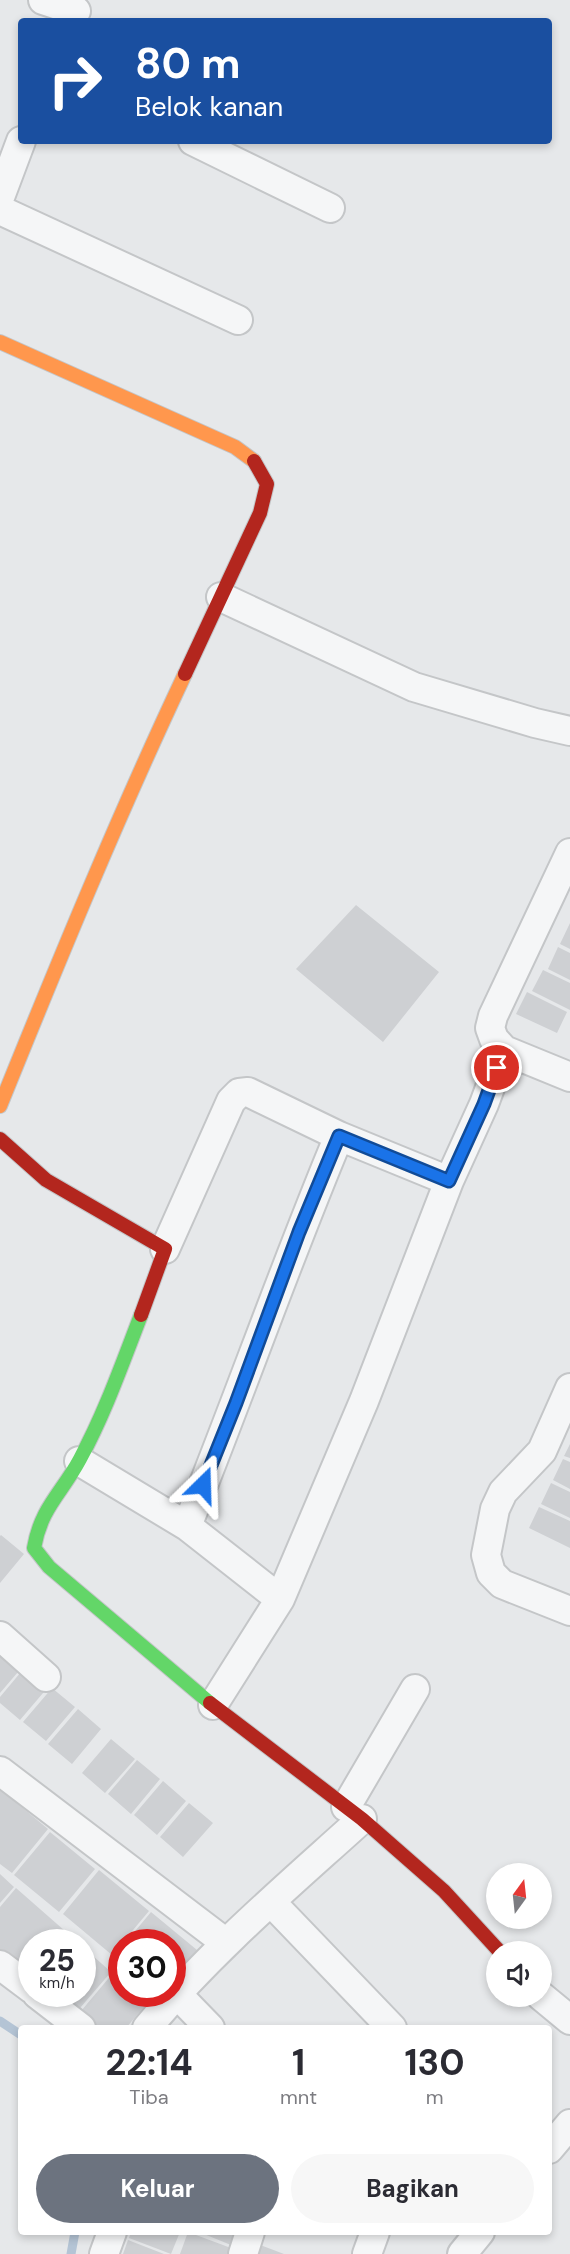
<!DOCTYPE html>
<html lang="id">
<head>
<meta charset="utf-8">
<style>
	body { margin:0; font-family:"DM Sans",sans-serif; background:#f7f7f7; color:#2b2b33; height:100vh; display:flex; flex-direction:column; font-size:22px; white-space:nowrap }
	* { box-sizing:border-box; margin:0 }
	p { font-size:20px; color:#7c7c81 }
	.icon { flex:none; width:33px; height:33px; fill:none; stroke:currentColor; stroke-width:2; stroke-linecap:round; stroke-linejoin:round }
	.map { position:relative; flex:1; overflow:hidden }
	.drawer { position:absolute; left:18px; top:2025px; width:534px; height:210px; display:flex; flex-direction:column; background:#fff; border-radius:6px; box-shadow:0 3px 9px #0003 }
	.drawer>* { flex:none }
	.guide { position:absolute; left:18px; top:18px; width:534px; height:126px; border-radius:6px; box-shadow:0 3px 9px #0003; background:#1a4fa0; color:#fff; overflow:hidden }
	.needle { width:39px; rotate:15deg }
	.tools { position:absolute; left:486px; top:1863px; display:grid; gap:12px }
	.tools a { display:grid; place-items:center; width:66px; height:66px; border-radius:50%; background:#fff; box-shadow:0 3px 9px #0003; font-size:30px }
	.speed { position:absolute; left:18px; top:1929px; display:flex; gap:12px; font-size:30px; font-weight:700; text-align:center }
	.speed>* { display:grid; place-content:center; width:78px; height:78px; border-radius:50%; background:#fff; box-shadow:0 3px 9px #0003; line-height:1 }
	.speed small { font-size:15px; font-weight:400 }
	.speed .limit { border:9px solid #d22; background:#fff; color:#111 }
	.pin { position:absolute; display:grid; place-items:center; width:51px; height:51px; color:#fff; margin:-26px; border:3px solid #fff; border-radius:50%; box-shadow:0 2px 6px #0007 }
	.me { position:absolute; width:66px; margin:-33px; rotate:22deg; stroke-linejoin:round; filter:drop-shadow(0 0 4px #0008) }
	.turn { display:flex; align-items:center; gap:21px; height:126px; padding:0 18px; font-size:27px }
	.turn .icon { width:78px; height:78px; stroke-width:2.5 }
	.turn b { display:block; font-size:42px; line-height:51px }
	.eta { display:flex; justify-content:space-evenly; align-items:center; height:102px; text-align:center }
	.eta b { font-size:36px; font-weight:700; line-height:42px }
	.cta { display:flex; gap:12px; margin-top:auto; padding:12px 18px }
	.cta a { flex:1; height:69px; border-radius:36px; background:#6c737f; color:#fff; font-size:24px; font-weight:700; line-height:69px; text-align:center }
	.cta a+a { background:#f7f7f7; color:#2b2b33 }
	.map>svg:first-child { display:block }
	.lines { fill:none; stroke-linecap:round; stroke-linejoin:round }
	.stream { stroke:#b4c4d5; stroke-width:9 }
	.building { fill:#ced0d3 }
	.street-casing { stroke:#c4c6c8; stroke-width:32 }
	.fast-casing { stroke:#c4c6c8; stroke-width:16 }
	.slow-casing { stroke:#c4c6c8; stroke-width:16 }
	.jam-casing { stroke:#c4c6c8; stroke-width:16 }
	.street { stroke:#f5f6f7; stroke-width:28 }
	.fast { stroke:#63d668; stroke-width:14 }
	.slow { stroke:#ff974d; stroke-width:14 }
	.jam { stroke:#b3261e; stroke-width:14 }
	.route-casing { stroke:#114b97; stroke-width:15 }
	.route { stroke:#1a73e8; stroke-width:10 }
</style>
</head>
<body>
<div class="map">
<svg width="570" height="2254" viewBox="0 0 570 2254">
	<rect width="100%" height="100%" fill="#e6e8ea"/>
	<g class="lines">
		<path class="stream" d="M0,2021L21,2035
			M71,2254L75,2232"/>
	</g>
	<path class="building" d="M356,905L439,972L383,1042L296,969Z
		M570,923V949L560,944Z
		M558,947L570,953V980L548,969Z
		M543,970L570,983V1010L532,991Z
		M527,992L567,1012L557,1033L516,1014Z
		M570,1444V1458L564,1456Z
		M563,1459L570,1462V1489L553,1480Z
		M551,1483L570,1492V1518L541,1504Z
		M539,1507L570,1521V1548L529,1528Z
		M1,1535L24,1554L0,1583V1536Z
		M0,1645L24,1665L0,1693Z
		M26,1666L49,1686L20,1720L0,1703V1697Z
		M52,1688L75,1707L46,1741L23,1722Z
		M78,1709L101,1729L72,1764L48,1744Z
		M111,1739L135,1759L105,1793L82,1773Z
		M137,1760L160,1779L131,1814L108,1794Z
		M163,1781L186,1801L157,1835L134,1815Z
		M0,1789L48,1829L12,1873L0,1864Z
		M189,1803L213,1823L183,1857L160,1837Z
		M50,1832L95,1869L59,1912L14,1875Z
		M99,1870L149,1911L112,1955L63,1914Z
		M0,1874L14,1887L0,1903Z
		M16,1888L65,1931L54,1942H32V1968L27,1974L0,1950V1907Z
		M151,1912L197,1950L172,1980V1942H126Z
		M67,1932L79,1942H58Z
		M82,1946L111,1972L74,2015L49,1994H82Z
		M122,1947V1962L114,1956Z
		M113,1973L122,1979V1994H139L149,2001L126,2028H90L76,2017Z
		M131,2232H180L171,2254L129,2238Z
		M188,2232L231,2248L228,2254H180Z
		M199,2232H236L231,2245Z
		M128,2240L164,2254H123Z
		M255,2243L284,2254H251Z"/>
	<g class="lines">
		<g class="street-casing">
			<path id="street" d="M43,0L76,11
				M193,141L330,208
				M0,197L21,141
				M0,210L238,320
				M221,597L414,687L535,723L570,731
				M570,853L493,1016L490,1028L494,1039L504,1050L570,1077
				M165,1249L231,1101L239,1093L248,1092L339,1136
				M570,1388L542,1451L503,1492L495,1509L486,1555L491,1573L502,1584L570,1611
				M79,1461L187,1526L280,1599L213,1705
				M187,1526C239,1397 285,1265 339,1136L449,1181L484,1104L504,1050
				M280,1599L364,1401L449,1181
				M0,1636L46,1677
				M0,1771L226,1943
				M346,1807L415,1689
				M271,1902L392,2028
				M0,1965L32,1989
				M176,1993L210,2028
				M37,1994L81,2028
				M541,1996L570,2020
				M147,2028C211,1951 288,1886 362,1819
				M549,2149L570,2124
				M104,2254L112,2232
				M243,2254L250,2232
				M367,2254L375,2232
				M462,2254L480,2232"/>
		</g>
		<g class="fast-casing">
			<path id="fast" d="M141,1315C122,1364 105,1413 80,1459C62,1493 41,1507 34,1548L49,1567L210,1703"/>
		</g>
		<g class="slow-casing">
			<path id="slow" d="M0,342L235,447L254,461
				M0,1106C59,960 118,816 185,674"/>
		</g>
		<g class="jam-casing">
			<path id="jam" d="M185,674L260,513L267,484L254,461
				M0,1139L46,1180L165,1249L141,1315
				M210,1703L362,1819L444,1891L500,1952"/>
		</g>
		<use href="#street" class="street"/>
		<use href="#fast" class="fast"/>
		<use href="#slow" class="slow"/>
		<use href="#jam" class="jam"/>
	</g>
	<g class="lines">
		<g class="route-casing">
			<path id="route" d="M203,1485L236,1403L299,1232L339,1136L449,1181L484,1104L497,1068"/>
		</g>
		<use href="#route" class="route"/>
	</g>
</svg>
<div class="tools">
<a><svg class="needle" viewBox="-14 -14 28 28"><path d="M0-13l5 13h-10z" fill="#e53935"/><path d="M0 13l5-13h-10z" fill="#7c7c81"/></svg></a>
<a><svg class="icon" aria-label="sound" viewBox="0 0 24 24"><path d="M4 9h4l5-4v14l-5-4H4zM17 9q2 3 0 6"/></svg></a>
</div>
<div class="speed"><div>25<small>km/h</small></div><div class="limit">30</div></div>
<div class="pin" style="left:497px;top:1068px;background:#d93025"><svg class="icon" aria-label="arrive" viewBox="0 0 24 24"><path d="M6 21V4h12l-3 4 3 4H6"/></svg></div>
<svg class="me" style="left:203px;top:1485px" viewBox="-20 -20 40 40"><path d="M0-17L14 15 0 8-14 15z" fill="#1a73e8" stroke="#fff" stroke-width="4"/></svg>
<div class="guide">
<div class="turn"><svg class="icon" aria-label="right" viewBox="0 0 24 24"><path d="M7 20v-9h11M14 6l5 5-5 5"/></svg><div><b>80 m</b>Belok kanan</div></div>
</div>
<section class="drawer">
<div class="eta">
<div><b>22:14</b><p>Tiba</p></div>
<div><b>1</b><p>mnt</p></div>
<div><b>130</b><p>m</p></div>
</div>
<div class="cta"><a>Keluar</a><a>Bagikan</a></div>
</section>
</div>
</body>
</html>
